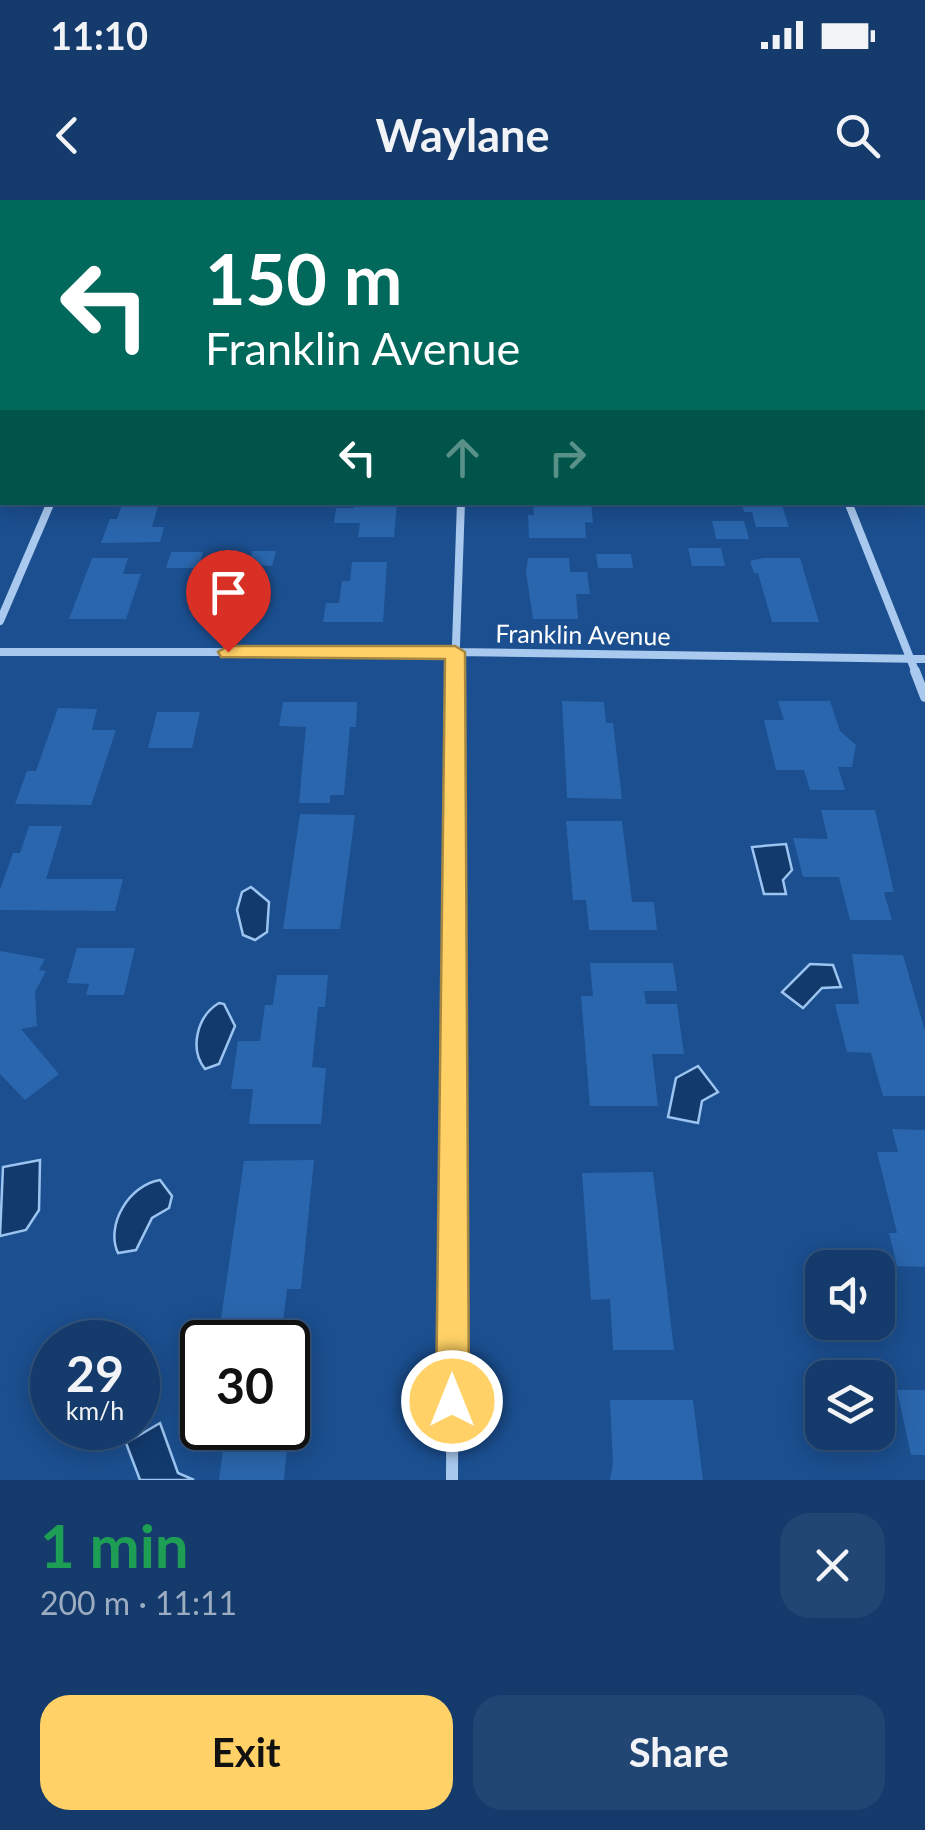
<!DOCTYPE html>
<html lang="en">
<head>
<meta charset="utf-8">
<style>
	body { margin:0; font-family:Lato,sans-serif; background:#214673; color:#f1f3f6; height:100vh; display:flex; flex-direction:column; font-size:38px; white-space:nowrap }
	* { box-sizing:border-box; margin:0 }
	p { font-size:32px; color:#9dadc1 }
	.icon { flex:none; width:55px; height:55px; fill:none; stroke:currentColor; stroke-width:2; stroke-linecap:round; stroke-linejoin:round }
	.map { position:relative; height:1280px; overflow:hidden }
	.sheet { display:flex; flex-direction:column; background:#143b6b; flex:1 }
	.sheet>* { flex:none }
	.banner { position:absolute; left:0px; top:0px; width:925px; height:305px; box-shadow:0 5px 25px #0003,0 0 0 2px #33557e; background:#00695c; color:#fff; overflow:hidden }
	.tools { position:absolute; left:805px; top:1050px; display:grid; gap:20px }
	.tools a { display:grid; place-items:center; width:90px; height:90px; border-radius:20px; background:#143b6b; box-shadow:0 5px 25px #0003,0 0 0 2px #33557e; font-size:50px }
	.speed { position:absolute; left:30px; top:1120px; display:flex; gap:20px; font-size:50px; font-weight:700; text-align:center }
	.speed>* { display:grid; place-content:center; width:130px; height:130px; border-radius:50%; background:#143b6b; box-shadow:0 5px 25px #0003,0 0 0 2px #33557e; line-height:1 }
	.speed small { font-size:25px; font-weight:400 }
	.speed .limit { border:5px solid #111; border-radius:15px; background:#fff; color:#111 }
	.pin { position:absolute; display:grid; place-items:center; width:85px; height:85px; color:#fff; margin:-102px -42px; border-radius:50% 50% 50% 0; rotate:-45deg; box-shadow:0 0 10px #0007 }
	.pin .icon { rotate:45deg }
	.me { position:absolute; width:110px; margin:-55px; rotate:0deg; stroke-linejoin:round; filter:drop-shadow(0 0 8px #0008) }
	.turn { display:flex; align-items:center; gap:35px; height:210px; padding:0 40px; font-size:45px }
	.turn .icon { width:130px; height:130px; stroke-width:2.5 }
	.turn b { display:block; font-size:70px; line-height:85px }
	.lanes { display:flex; align-items:center; height:95px; padding:0 40px; background:#0003; justify-content:center; gap:50px; direction:ltr }
	.lanes .off { opacity:.35 }
	.round { display:grid; place-items:center; flex:none; width:105px; height:105px; border-radius:30px; background:#214673 }
	.summary { display:flex; align-items:center; justify-content:space-between; height:170px; padding:0 40px }
	h1 { font-size:60px; font-weight:700; line-height:75px; color:#1e9e55 }
	.button { display:flex; gap:20px; margin-top:auto; padding:20px 40px }
	.button a { flex:1; height:115px; border-radius:30px; background:#ffd166; color:#111; font-size:40px; font-weight:700; line-height:115px; text-align:center }
	.button a+a { background:#214673; color:#f1f3f6 }
	.status { display:flex; justify-content:space-between; align-items:center; height:70px; padding:0 50px; background:#143b6b; direction:ltr }
	.status svg { height:28px; fill:currentColor }
	header { display:flex; justify-content:space-between; align-items:center; height:130px; padding:0 40px; background:#143b6b; font-size:45px; font-weight:700 }
	.map>svg:first-child { display:block }
	.water { fill:#123a6d; stroke:#9cc4f0; stroke-width:2.5 }
	.building { fill:#2a66ad }
	.lines { fill:none; stroke-linecap:round; stroke-linejoin:round }
	.street-far2 { stroke:#a9c9ee; stroke-width:8 }
	.street-far1 { stroke:#a9c9ee; stroke-width:10 }
	.street { stroke:#a9c9ee; stroke-width:12 }
	.secondary { fill:#d6e6fa; fill-rule:evenodd }
	.route { fill:#ffd166; stroke:#a68842; stroke-width:2.5 }
	.labels { text-anchor:middle; dominant-baseline:central; stroke-width:10; stroke-linejoin:round; paint-order:stroke }
	.street-label { font-size:25px; fill:#fff; stroke:#1b4f8f }
</style>
</head>
<body>
<div class="status"><b>11:10</b><svg viewBox="0 0 49 12"><path d="M0 12V9h3v3zM5 12V6h3v6zM10 12V3h3v9zM15 12V0h3v12zM26 1h20v11H26zM47 4h2v5h-2z"/></svg></div>
<header><svg class="icon" aria-label="back" viewBox="0 0 24 24"><path d="M15 5l-7 7 7 7"/></svg>Waylane<svg class="icon" aria-label="search" viewBox="0 0 24 24"><circle cx="10" cy="10" r="6"/><path d="M15 15l6 6"/></svg></header>
<div class="map">
<svg width="925" height="1280" viewBox="0 0 925 1280">
	<rect width="100%" height="100%" fill="#1b4f8f"/>
	<path class="water" d="M786,644L792,670L783,680L786,694H764L752,647Z
		M251,687L269,702L267,732L255,740L243,735L237,710L242,692Z
		M810,764L833,765L841,787L822,788L803,808L782,792Z
		M219,803L224,804L235,826L219,864L205,869C189,849 197,816 219,803Z
		M698,866L718,892L702,901L698,923L668,917L676,878Z
		M40,960L39,1010L26,1030L0,1036L3,967Z
		M160,980L172,996L169,1008L152,1018L136,1050L118,1053C105,1025 129,985 160,980Z
		M160,1223L178,1273L194,1280H140L126,1243Z"/>
	<path class="building" d="M123,302L158,306L152,327H164L160,342L101,343L110,319H117Z
		M355,302H397L394,337H358L360,323H334L336,308H354Z
		M533,302L591,303L593,323L585,322L586,338H529L528,315H534Z
		M741,302H781L789,327H756L752,312H744Z
		M712,321H744L749,339H716Z
		M688,348H721L725,366H692Z
		M252,351H276L272,366L249,365Z
		M171,352H203L199,368H166Z
		M596,354H631L633,368H598Z
		M92,358H128L123,374H141L126,419H69Z
		M528,358H569L570,372H587L590,394H576L578,419H533L526,372Z
		M763,358H800L819,422H772L758,373H754L750,361Z
		M352,362H387L383,422H323L326,403H339L342,381H350Z
		M562,501L604,502L606,523H613L622,599L567,598Z
		M778,501H830L840,531L856,545L852,567H838L845,590H810L804,570H776L764,520H784Z
		M283,502H357L356,527H350L344,595H330V603H299L306,527L279,526Z
		M58,508L97,509L92,530H116L91,605L15,604L27,571H36Z
		M157,512H200L192,548H148Z
		M821,610H875L894,692H884L892,720H850L839,677H803L793,638L828,639Z
		M300,614L355,615L340,729H283Z
		M566,621H622L632,702H654L657,730H589L586,700H573Z
		M29,626H62L46,679H123L115,711L0,710V690L13,653H20Z
		M77,748H135L124,795H86L89,784L67,783Z
		M0,751L45,759L39,770L46,771L35,792L37,826L21,829L59,874L25,900L0,874Z
		M852,754L903,755L925,831V896H883L871,853L847,852L835,804H859Z
		M590,763H673L677,791H644L646,804H677L684,854H652L658,906H590L581,796H593Z
		M277,775H328L325,807H318L312,867L326,868L321,924H249L253,889H231L238,841H260L265,805H273Z
		M892,929L925,930V1067L897,1066L889,1033H897L877,952H898Z
		M314,960L301,1089H287L281,1139H218L244,961Z
		M653,972L674,1150H613L610,1099L591,1100L582,973Z
		M897,1190H925V1255H911Z
		M610,1200H693L703,1280H610L613,1264Z
		M226,1228H289L284,1280H219Z"/>
	<g class="lines">
		<path class="street-far2" d="M848,302L916,473
			M0,421L51,302
			M0,452H455L925,459
			M455,473L461,302"/>
		<path class="street-far1" d="M915,471L925,497
			M454,823L455,471"/>
		<path class="street" d="M452,1280L454,821"/>
		<path class="secondary" d="M401,0H420L421,2H404Z
			M922,36H925V42H922Z"/>
	</g>
	<path class="route" d="M228,446H455L465,452L469,1201L464,1213L452,1218L441,1213L436,1201L445,459L221,457L218,452Z"/>
	<g class="labels">
		<g class="street-label">
			<text transform="translate(583 434) rotate(1)">Franklin Avenue</text>
		</g>
	</g>
</svg>
<div class="tools">
<a><svg class="icon" aria-label="sound" viewBox="0 0 24 24"><path d="M4 9h4l5-4v14l-5-4H4zM17 9q2 3 0 6"/></svg></a>
<a><svg class="icon" aria-label="layers" viewBox="0 0 24 24"><path d="M12 4l9 5-9 5-9-5zM3 14l9 5 9-5"/></svg></a>
</div>
<div class="speed"><div>29<small>km/h</small></div><div class="limit">30</div></div>
<div class="pin" style="left:228px;top:452px;background:#d93025"><svg class="icon" aria-label="arrive" viewBox="0 0 24 24"><path d="M6 21V4h12l-3 4 3 4H6"/></svg></div>
<svg class="me" style="left:452px;top:1201px" viewBox="-20 -20 40 40"><circle r="17" fill="#ffd166" stroke="#fff" stroke-width="3"/><path d="M0-11L8 9 0 5-8 9z" fill="#fff"/></svg>
<div class="banner">
<div class="turn"><svg class="icon" aria-label="left" viewBox="0 0 24 24"><path d="M17 20v-9H6M10 6l-5 5 5 5"/></svg><div><b>150 m</b>Franklin Avenue</div></div>
<div class="lanes"><svg class="icon" aria-label="left" viewBox="0 0 24 24"><path d="M17 20v-9H6M10 6l-5 5 5 5"/></svg><svg class="icon off" aria-label="ahead" viewBox="0 0 24 24"><path d="M12 20V5M6 11l6-6 6 6"/></svg><svg class="icon off" aria-label="right" viewBox="0 0 24 24"><path d="M7 20v-9h11M14 6l5 5-5 5"/></svg></div>
</div>
</div>
<section class="sheet">
<div class="summary"><div><h1>1 min</h1><p>200 m · 11:11</p></div><a class="round"><svg class="icon" aria-label="close" viewBox="0 0 24 24"><path d="M6 6l12 12M18 6L6 18"/></svg></a></div>
<div class="button"><a>Exit</a><a>Share</a></div>
</section>
</body>
</html>
